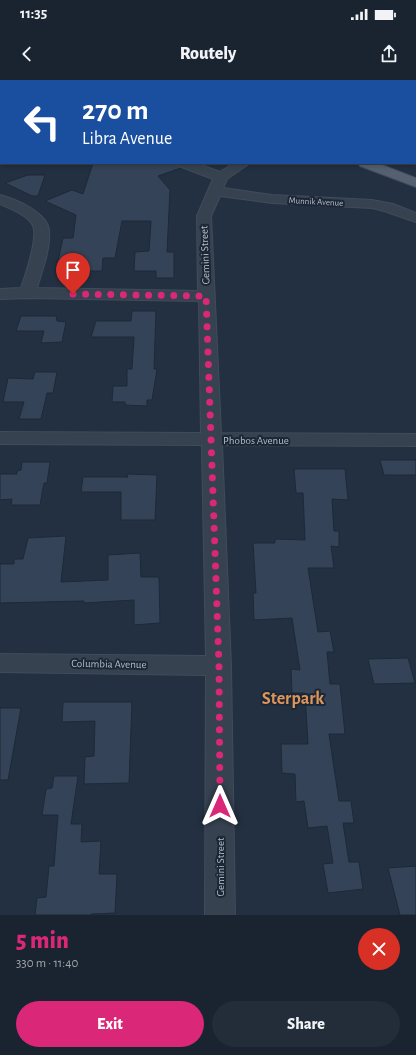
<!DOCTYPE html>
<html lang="en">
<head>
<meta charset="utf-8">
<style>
	body { margin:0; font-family:"Alegreya Sans",sans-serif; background:#232c39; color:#f1f3f6; height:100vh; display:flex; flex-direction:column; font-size:15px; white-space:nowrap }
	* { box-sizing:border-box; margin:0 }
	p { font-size:13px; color:#9fa4ab }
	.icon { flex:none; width:22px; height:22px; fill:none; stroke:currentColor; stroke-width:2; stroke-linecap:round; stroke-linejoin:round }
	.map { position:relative; height:835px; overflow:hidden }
	.details { display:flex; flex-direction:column; background:#1a2431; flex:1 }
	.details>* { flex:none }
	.hud { position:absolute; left:0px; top:0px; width:416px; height:84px; box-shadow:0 2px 6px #0003,0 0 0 1px #38414d; background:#1a4fa0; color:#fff; overflow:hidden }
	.pin { position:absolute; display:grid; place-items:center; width:34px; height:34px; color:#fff; margin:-41px -17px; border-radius:50% 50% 50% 0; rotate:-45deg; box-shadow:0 0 4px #0007 }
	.pin .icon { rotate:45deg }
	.me { position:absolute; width:44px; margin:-22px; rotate:0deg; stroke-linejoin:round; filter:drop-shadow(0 0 3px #0008) }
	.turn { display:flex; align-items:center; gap:14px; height:84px; padding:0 16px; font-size:18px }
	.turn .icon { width:52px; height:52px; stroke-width:2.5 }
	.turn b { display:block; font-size:28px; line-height:34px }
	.round { display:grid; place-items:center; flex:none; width:42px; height:42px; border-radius:21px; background:#232c39 }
	.head { display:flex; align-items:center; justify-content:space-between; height:68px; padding:0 16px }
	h1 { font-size:24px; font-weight:800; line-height:30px; color:#db2777 }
	.button { display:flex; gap:8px; margin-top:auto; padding:8px 16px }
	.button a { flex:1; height:46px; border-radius:24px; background:#db2777; color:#fff; font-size:16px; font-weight:800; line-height:46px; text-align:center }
	.button a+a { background:#232c39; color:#f1f3f6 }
	.status { display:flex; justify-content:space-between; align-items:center; height:28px; padding:0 20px; background:#1a2431; direction:ltr }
	.status svg { height:11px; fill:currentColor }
	header { display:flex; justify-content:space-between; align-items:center; height:52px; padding:0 16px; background:#1a2431; font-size:18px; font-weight:800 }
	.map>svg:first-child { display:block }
	.building { fill:#344357; stroke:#1e2938 }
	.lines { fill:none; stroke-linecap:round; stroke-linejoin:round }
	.street-casing { stroke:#414b5a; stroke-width:2 }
	.primary-casing { stroke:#414b5a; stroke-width:2 }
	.street { fill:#374251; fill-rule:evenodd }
	.primary { fill:#556171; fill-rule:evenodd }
	.route { stroke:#db2777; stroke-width:7; stroke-dasharray:0 12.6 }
	.labels { text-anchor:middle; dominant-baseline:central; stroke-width:4; stroke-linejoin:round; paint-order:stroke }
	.far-street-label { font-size:9px; fill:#b4bdcb; stroke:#1c2736 }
	.street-label { font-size:11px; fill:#b4bdcb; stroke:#1c2736 }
	.near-district-label { font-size:18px; font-weight:bold; fill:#dd955c; stroke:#1c2736 }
</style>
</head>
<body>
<div class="status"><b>11:35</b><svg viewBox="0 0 49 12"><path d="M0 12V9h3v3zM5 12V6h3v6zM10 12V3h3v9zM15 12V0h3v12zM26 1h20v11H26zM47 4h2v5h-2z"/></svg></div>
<header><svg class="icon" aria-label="back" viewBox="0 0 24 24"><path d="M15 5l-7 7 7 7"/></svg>Routely<svg class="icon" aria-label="share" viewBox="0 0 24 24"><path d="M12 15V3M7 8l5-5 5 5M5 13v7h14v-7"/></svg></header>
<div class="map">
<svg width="416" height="835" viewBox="0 0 416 835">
	<rect width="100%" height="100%" fill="#233041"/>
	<path class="building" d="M93,83H176L181,88L158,96L170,110L167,172H174V198H156V191H134L135,172L149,171L151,141H122L115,178H103L102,191H82L81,194H55L63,158H73L76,135L45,121L72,110L83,114Z
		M28,95H45L38,116H32L5,103Z
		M132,231H156L154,289H157L152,320H147V326L125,325V322H112L113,306H127V289H132L134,257H91L96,241H131Z
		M21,236H56L57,241L66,242L62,262L41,263L44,251H16Z
		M35,292H57L53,313H47L41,339H19L24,322H3L8,298L33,299Z
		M380,380H416V395H384Z
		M22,382H50L47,403H44L40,425H11L12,419L0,420V394H17V391L21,390Z
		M294,389H345L348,420L332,419L334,451H339V467L331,466L334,488H308L318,552L330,551L334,572H327L330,604H340L345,654H329L339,721H351L354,743H343L349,782H359L363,809L328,813L323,784L333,783L327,746L308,748L304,721L296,722L295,694L282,693L281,664H308L305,613H292L291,589L300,590L292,538L254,540L253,513H256L253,463H275V459L305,460L303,413H296Z
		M127,394L157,395L155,440H121V412H81L83,397H128Z
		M66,456L61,502L108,500V475L140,473L141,497H159L160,543L134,545V520L84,523V521L0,523V484H14V479H23L28,458Z
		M408,578L415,603L374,604L368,579Z
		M63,622H132L129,703L84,704L85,677L94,676L95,641L62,642Z
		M0,628H21L8,700H0Z
		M54,696H78L71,744H82L81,762L101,761L99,794H117L115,833L91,834V835H35L37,818L46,817L49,786H54L58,735H42L46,709L52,708Z
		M416,786V835H400L388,788Z"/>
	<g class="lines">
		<g class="street-casing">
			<path id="street" d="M170,0H188L189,1H171Z
				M356,0H370L355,1Z
				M0,31H1V39H0Z
				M415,59H416V67H415Z
				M177,83H196L220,92L234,83H250L227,99L223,108L272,115L372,120L393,124L416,133V142L384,131L372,128L272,123L220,116L211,136L221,353L416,354V366L222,365L231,586L235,835H205L206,595L0,592V574L206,576L202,365L0,364V352L201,353L199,221L28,218L0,219V209L21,208C25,196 40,155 32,144C25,134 11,129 0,124V115C15,119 47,132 49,150C51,168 42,191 37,208L198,211L197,136L213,99L179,86Z"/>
		</g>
		<g class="primary-casing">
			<path id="primary" d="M4,0H24L25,1H5Z
				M358,83H377L416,98V107L360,86Z"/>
		</g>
		<use href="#street" class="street"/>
		<use href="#primary" class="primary"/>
	</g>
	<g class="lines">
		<path class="route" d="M73,214L206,216L219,586L220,726"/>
	</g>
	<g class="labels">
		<g class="far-street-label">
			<text transform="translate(316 122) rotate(3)">Munnik Avenue</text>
		</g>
		<g class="street-label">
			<text transform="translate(205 175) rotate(-92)">Gemini Street</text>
			<text x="256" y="360">Phobos Avenue</text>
			<text transform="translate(109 584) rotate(1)">Columbia Avenue</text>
			<text transform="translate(220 787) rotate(-90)">Gemini Street</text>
		</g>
		<g class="near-district-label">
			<text x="293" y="619">Sterpark</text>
		</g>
	</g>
</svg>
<div class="pin" style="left:73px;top:214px;background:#d93025"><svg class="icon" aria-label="arrive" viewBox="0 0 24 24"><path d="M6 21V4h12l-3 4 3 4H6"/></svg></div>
<svg class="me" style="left:220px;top:726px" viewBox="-20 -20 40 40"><path d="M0-17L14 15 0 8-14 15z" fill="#db2777" stroke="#fff" stroke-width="4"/></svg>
<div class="hud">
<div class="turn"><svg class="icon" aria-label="left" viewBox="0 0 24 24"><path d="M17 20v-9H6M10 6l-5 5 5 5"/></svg><div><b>270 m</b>Libra Avenue</div></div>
</div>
</div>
<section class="details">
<div class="head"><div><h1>5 min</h1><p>330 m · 11:40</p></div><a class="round" style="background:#d93025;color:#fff"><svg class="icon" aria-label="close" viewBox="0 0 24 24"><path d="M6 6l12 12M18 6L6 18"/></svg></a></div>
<div class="button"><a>Exit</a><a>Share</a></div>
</section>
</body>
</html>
